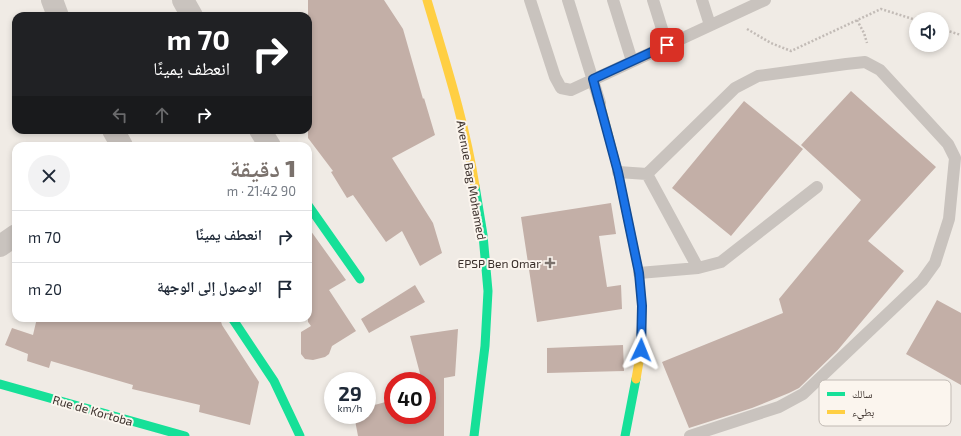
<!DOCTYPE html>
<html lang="ar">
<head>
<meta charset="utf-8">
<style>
	body { margin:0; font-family:"Exo 2","Noto Naskh Arabic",sans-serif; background:#f2f2f3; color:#1f2937; direction:rtl; height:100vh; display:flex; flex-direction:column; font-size:15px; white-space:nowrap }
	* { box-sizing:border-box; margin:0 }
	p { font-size:13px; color:#747a83 }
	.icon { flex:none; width:22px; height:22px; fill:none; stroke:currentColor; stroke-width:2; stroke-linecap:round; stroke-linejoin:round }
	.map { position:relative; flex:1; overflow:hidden; direction:ltr }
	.side { position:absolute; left:12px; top:142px; width:300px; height:180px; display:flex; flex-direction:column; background:#fff; border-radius:12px; box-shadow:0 2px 6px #0003; direction:rtl }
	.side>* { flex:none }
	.hud { position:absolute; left:12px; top:12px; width:300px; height:122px; border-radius:12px; box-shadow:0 2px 6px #0003; direction:rtl; background:#202124; color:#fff; overflow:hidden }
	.controls { position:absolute; left:909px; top:12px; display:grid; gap:8px }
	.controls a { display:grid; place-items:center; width:40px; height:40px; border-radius:50%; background:#fff; box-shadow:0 2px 6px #0003; font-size:20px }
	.speed { position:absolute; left:324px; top:372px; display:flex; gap:8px; font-size:20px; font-weight:700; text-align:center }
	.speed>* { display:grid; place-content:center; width:52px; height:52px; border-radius:50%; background:#fff; box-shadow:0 2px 6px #0003; line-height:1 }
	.speed small { font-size:10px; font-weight:400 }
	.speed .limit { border:6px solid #d22; background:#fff; color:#111 }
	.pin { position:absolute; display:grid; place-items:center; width:34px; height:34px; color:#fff; margin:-17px; border-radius:8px; box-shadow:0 2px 6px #0006 }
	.me { position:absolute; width:44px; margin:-22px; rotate:2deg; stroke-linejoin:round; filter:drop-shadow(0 0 3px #0008) }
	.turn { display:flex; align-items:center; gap:14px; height:84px; padding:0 16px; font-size:18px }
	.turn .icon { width:52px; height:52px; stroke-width:2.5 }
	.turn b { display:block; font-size:28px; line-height:34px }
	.lanes { display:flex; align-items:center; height:38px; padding:0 16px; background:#0003; justify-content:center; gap:20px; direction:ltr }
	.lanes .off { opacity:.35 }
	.round { display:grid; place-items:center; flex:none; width:42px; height:42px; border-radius:21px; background:#f2f2f3 }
	.summary { display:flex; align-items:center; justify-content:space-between; height:68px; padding:0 16px }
	h1 { font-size:24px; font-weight:800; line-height:30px; color:#7a716c }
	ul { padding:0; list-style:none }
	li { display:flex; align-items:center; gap:12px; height:52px; padding:0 16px; border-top:1px solid #e0e1e3 }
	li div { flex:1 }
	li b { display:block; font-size:15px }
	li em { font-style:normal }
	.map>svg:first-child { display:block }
	.building { fill:#c3afa7 }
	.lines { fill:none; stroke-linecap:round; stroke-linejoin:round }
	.path { stroke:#c2bbb6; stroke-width:2.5; stroke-dasharray:2 2; stroke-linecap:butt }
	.lane { stroke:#c9c3be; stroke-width:12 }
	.street { stroke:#c9c3be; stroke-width:22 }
	.fast { stroke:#16e098; stroke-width:9 }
	.slow { stroke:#ffcf43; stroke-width:9 }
	.route-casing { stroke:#114b97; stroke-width:10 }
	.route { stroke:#1a73e8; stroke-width:7 }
	.poi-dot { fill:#7a716c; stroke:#fbf5ee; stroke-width:1.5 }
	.labels { text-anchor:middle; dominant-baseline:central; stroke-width:4; stroke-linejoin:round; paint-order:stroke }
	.street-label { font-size:12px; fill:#3b302b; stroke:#fbf5ee }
	.poi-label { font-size:12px; fill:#3b302b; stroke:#fbf5ee; text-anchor:end }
	.key { fill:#fbf5ee; stroke:#c1bab4; stroke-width:1 }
	.key-label { font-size:11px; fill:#3b302b }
</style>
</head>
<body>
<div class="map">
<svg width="961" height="436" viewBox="0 0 961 436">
	<rect width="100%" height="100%" fill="#f0ebe5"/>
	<path class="building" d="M308,0H384L403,29L423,99L424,98L435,135L392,158L433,223L442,253L420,266L402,231L386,242L353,195L347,198L331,172L333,171L308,138Z
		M851,91L936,167L868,241L904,271L837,351L799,388L789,393L752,408L689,428L662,362L783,313L779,299L861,200L801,145Z
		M744,101L803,149L731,236L672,188Z
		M611,203L616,234L599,236L607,287L621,285L622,309L537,322L521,217Z
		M308,227L346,280L329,290L356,331L332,346L329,354L325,357L313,360L305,359L301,354V332L311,326L308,322Z
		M415,285L425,302L369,333L361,319Z
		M937,300L961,313V385L906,354Z
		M37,318H220L222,325L259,382L250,425L199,412L200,405L132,389L133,385L51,361L49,368L27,361L28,354L5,345L12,328L33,335Z
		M458,329L455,376L444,378V436H358L354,415H367V407L393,400L391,393L393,392V415H427V381H422L410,336Z
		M623,345L624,371L547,373V348Z"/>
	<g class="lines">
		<path class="path" d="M857,20L864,33L867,43
			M747,29L771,43L791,51L881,9L916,20
			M942,29L961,35"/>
		<path class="lane" d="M530,0L555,77L561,88L571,90L765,0
			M568,0L600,103
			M613,0L632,61
			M653,0L667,45
			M702,0L710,25
			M618,172L647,174L735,88L758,76L846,64L865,62L880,70L948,144L955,158L949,219L935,263L922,281L803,394L779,407L690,436
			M647,174L698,268
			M639,273L698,268L721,262L817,187"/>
		<path class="street" d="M52,0L58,16
			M183,0L192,16
			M113,130L122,146
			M260,130L270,146
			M0,246L16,235"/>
		<path class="fast" d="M308,205L360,279
			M232,318L274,381L300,436
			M0,384L185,436
			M474,436L485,346L488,291L483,235L475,186
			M625,436L636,379"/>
		<path class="slow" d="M427,0C445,61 465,122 475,186
			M600,103L618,172L639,273L642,306L641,350L636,379"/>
	</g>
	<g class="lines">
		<g class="route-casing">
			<path id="route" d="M641,350L642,306L639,273L618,172L593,79L667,45"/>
		</g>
		<use href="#route" class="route"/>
	</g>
	<path class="poi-dot" d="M548 257h4v4h4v4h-4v4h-4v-4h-4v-4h4z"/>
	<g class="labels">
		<g class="street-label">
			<text transform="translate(472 180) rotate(80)">Avenue Bag Mohamed</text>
			<text transform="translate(93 410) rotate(16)">Rue de Kortoba</text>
		</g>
		<g class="poi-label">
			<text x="541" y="263">EPSP Ben Omar</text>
		</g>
	</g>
	<rect x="819" y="380" width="132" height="46" rx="6" class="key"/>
	<rect x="827" y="392" width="18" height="4" fill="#16e098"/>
	<rect x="827" y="410" width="18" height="4" fill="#ffcf43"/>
	<g class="key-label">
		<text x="852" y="398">سالك</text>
		<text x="852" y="416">بطيء</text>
	</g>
</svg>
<div class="controls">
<a><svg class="icon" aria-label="sound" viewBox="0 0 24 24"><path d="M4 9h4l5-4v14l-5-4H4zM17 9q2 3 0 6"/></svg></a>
</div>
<div class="speed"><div>29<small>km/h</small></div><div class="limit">40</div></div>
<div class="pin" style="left:667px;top:45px;background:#d93025"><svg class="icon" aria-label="arrive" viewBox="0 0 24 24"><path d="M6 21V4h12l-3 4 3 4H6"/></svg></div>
<svg class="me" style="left:641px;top:350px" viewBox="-20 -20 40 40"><path d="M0-17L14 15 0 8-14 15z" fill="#1a73e8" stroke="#fff" stroke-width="4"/></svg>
<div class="hud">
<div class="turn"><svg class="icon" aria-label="right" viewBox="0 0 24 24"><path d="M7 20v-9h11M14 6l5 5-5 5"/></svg><div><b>70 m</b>انعطف يمينًا</div></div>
<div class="lanes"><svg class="icon off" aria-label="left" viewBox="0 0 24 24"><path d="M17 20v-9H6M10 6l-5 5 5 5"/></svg><svg class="icon off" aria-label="ahead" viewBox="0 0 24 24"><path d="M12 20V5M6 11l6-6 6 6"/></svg><svg class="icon" aria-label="right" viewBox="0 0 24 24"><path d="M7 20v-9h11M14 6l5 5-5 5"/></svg></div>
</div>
<section class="side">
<div class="summary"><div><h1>1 دقيقة</h1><p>90 m · 21:42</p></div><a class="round"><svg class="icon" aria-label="close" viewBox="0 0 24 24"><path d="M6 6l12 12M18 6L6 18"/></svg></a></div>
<ul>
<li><svg class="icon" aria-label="right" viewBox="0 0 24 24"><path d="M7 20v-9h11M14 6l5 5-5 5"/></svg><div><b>انعطف يمينًا</b></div><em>70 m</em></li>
<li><svg class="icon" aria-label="arrive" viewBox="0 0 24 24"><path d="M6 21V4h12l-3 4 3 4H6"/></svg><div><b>الوصول إلى الوجهة</b></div><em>20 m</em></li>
</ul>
</section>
</div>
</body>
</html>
